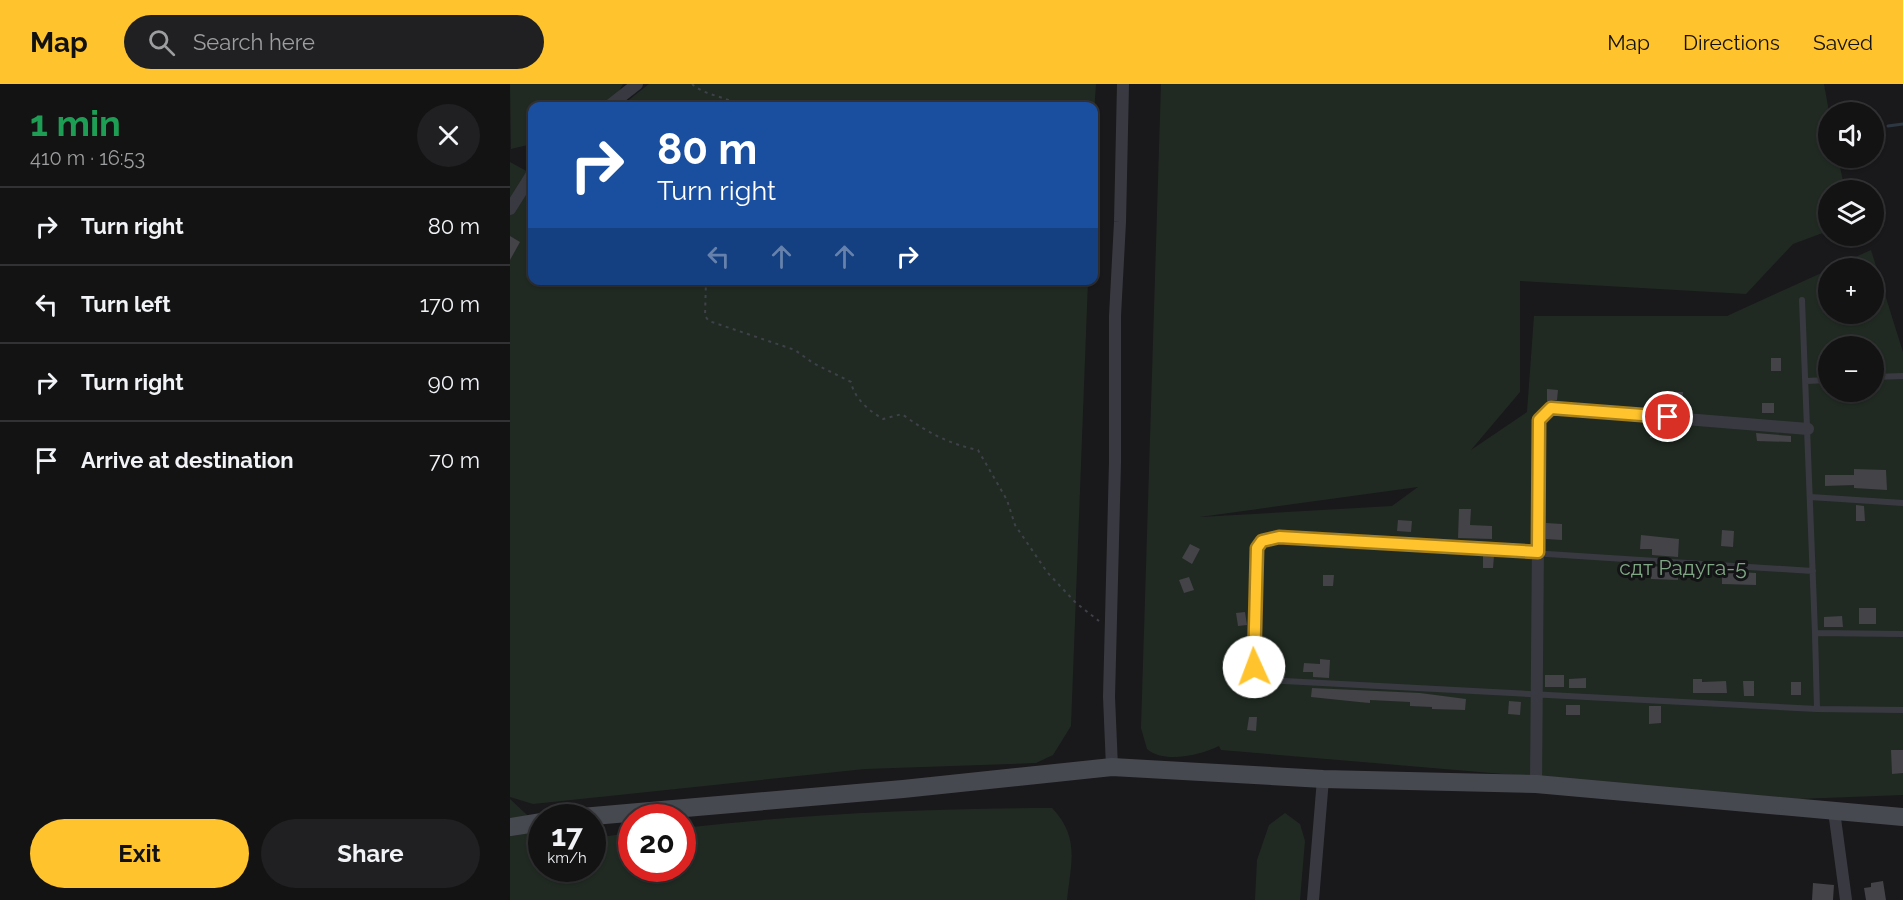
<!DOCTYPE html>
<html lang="en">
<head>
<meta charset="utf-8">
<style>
	body { margin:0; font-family:Raleway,sans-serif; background:#202022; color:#f1f3f6; height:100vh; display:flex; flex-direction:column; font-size:22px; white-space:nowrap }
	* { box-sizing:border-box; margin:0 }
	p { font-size:20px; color:#9d9ea0 }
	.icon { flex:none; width:33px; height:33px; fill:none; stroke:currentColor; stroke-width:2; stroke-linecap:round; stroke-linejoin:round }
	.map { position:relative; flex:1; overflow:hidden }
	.side { display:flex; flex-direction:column; background:#131314; width:510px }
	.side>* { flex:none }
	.guide { position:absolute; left:18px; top:18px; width:570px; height:183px; border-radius:12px; box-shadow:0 2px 4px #0004,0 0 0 2px #323234; background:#1a4fa0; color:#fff; overflow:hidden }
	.buttons { position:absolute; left:1308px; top:18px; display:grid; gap:12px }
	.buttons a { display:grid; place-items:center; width:66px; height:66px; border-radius:50%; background:#131314; box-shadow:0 2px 4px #0004,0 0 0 2px #323234; font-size:30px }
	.speed { position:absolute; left:18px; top:720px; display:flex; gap:12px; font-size:30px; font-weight:700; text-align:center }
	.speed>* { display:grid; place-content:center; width:78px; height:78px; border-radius:50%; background:#131314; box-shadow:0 2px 4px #0004,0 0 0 2px #323234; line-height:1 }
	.speed small { font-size:15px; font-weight:400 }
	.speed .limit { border:9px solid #d22; background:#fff; color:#111 }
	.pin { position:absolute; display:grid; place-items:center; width:51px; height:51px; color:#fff; margin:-26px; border:3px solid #fff; border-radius:50%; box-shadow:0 2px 6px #0007 }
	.me { position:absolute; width:66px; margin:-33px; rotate:358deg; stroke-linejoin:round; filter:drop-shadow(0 0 4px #0008) }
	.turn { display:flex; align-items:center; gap:21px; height:126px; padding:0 30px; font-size:27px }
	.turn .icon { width:78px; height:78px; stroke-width:2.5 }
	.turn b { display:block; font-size:42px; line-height:51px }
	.lanes { display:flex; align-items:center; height:57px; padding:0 30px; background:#0003; justify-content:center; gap:30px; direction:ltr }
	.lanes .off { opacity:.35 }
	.round { display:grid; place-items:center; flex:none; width:63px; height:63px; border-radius:32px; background:#202022 }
	.summary { display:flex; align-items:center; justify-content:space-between; height:102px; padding:0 30px }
	h1 { font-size:36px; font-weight:700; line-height:45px; color:#1e9e55 }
	.action { display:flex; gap:12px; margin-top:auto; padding:12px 30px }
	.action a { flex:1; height:69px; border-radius:36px; background:#ffc42d; color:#111; font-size:24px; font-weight:700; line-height:69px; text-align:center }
	.action a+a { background:#202022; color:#f1f3f6 }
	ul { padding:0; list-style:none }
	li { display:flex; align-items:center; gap:18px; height:78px; padding:0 30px; border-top:2px solid #323234 }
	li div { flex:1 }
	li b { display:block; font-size:22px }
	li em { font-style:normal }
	header { display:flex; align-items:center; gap:36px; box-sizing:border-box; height:84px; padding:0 30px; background:#ffc42d; color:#111 }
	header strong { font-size:28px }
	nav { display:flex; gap:33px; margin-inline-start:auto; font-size:21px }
	.search { width:420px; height:54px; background:#202022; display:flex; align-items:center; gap:15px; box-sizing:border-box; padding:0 21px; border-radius:33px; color:#9d9ea0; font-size:22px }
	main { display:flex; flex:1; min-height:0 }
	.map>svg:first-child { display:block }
	.green { fill:#202a22; fill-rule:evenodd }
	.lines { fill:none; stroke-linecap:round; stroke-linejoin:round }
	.stream { stroke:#2d3741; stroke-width:3 }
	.building { fill:#434348 }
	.path { stroke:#3f4148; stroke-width:2; stroke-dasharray:3 4.5; stroke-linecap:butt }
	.lane { stroke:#393a41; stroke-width:6 }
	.street { stroke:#393a41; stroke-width:12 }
	.secondary { stroke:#474951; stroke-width:18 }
	.route-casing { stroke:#a67f1d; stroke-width:15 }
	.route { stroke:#ffc42d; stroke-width:10 }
	.labels { text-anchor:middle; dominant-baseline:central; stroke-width:6; stroke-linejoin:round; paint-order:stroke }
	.park-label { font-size:21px; fill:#7fa884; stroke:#141316 }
</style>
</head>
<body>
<header>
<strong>Map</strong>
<div class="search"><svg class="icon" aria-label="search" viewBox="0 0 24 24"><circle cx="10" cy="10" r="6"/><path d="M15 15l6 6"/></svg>Search here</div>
<nav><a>Map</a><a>Directions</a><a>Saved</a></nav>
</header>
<main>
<section class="side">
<div class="summary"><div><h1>1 min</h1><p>410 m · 16:53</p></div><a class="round"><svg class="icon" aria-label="close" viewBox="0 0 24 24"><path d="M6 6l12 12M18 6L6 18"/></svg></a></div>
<ul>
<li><svg class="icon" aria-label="right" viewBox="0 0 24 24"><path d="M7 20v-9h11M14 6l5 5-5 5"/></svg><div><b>Turn right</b></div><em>80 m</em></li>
<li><svg class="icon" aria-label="left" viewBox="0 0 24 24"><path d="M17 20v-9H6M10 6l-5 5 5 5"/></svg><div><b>Turn left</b></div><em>170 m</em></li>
<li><svg class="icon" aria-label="right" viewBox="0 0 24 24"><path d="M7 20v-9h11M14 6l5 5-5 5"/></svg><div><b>Turn right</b></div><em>90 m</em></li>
<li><svg class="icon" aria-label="arrive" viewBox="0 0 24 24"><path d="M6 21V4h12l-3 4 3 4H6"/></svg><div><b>Arrive at destination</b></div><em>70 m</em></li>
</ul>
<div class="action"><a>Exit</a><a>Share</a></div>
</section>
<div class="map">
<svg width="1393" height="816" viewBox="0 0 1393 816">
	<rect width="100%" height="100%" fill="#19191b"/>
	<path class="green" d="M0,0H113L108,9L89,22H22V60L1,65Z
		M139,0H586L584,29V22H111Z
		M651,0H1314L1319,28L1318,74H1328L1335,106H1318V147L1283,160L1236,210L1010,197V308L961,366L1017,328L1024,232H1217L1318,186V230H1364V184H1321L1361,166L1393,268V711L1288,715L711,666L709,662C691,671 654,680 637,665L631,644ZM1318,262H1364V308H1318ZM908,403L882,422L690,433Z
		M0,78L22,90V196L578,197L561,642L543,671L526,679L355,685L23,720L0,713Z
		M0,715L31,744L32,784H82L83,754L121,749L122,784H172L173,744C296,730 418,724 542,724C570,753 561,779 557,816H0Z
		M775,729L790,740L795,757L790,816H745L747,776L759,741Z"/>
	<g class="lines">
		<path class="stream" d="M1378,42L1393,40"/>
	</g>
	<path class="building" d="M0,152L10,158L0,176Z
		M1261,274H1271V287H1261Z
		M1037,305L1048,306L1047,316L1037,317Z
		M1164,308H1173L1172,323H1163Z
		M1252,319H1264V329H1252Z
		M1141,340L1151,341L1150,354H1140Z
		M1246,349L1281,352V358L1247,357Z
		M1344,385L1376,386L1377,406L1344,404V401L1315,402V391H1344Z
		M1346,421L1354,422L1355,437H1346Z
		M949,425H961L960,441L982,442V455L948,454Z
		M888,436L902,437L901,448L887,447Z
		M1036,439L1052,440V456L1036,455Z
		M1212,446L1224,447L1223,463L1211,462Z
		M1131,451L1169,455L1168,473L1142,471V465H1130Z
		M680,460L690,465L682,480L672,474Z
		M973,472H984L983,484H973Z
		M1141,482L1168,484V496L1141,495Z
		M1212,487L1246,489V501L1212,500Z
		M813,491H824L823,502H813Z
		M679,493L684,506L674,509L669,496Z
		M1349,524H1366V540H1349Z
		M735,528L737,541L728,542L726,529Z
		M1332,532L1333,543H1314V533Z
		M810,575L820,576L819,594L803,593V588H793L794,579L810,580Z
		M1035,591H1054V603H1035Z
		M1076,594V604H1059V595Z
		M1183,595H1192V598L1216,597L1217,609H1183Z
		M1233,597H1244V612H1234Z
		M1281,598H1291V611H1281Z
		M802,604L910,609L956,615L955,626L922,625V623L900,622V618L860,616V619L849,618L801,613Z
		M999,617L1011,618L1010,631L998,630Z
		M1056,621H1070V631H1056Z
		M1139,622H1151V639L1139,640Z
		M739,633H747L746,647L737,646Z
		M1381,666H1393V689L1382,690Z
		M1373,797L1376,816H1356L1354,804L1361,803V799Z
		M1303,799L1324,801L1323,816H1302Z"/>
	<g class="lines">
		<path class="path" d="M182,0C195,12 216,12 230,22
			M196,196L195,232L199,237L285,266L303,279L341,298C344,314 359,327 373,335L392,330C416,348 439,360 468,366L497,416L505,441L537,488L566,519L589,537"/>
		<path class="lane" d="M1292,216L1305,549L1393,550
			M1364,293L1393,292
			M1296,297L1318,296
			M1300,413L1393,419
			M1303,487L769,453L752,457L747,464L742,574L748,593L754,596L1307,625L1393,626
			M1305,549L1307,625"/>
		<path class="street" d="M99,22L127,0
			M0,125L22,90
			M602,683L599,613L605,378V232L610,138L613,0
			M1026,700L1029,336L1041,324L1298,345
			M1324,727L1336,816
			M803,816L813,695"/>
		<path class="secondary" d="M60,734L393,705L602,683L813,695L1026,700L1393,733
			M0,743L32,738"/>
	</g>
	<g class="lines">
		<g class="route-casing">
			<path id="route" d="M744,583L747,464L752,457L769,453L1028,468L1029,336L1041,324L1158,333"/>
		</g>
		<use href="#route" class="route"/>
	</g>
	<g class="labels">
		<g class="park-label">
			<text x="1173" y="483">сдт Радуга-5</text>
		</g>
	</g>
</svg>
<div class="buttons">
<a><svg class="icon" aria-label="sound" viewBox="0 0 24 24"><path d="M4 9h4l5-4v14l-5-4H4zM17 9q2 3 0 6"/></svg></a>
<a><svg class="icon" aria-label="layers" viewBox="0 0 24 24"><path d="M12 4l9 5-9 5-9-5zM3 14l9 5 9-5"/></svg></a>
<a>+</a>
<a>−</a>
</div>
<div class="speed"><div>17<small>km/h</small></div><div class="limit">20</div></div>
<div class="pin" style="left:1158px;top:333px;background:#d93025"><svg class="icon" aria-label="arrive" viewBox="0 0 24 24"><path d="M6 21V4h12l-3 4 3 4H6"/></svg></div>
<svg class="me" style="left:744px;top:583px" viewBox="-20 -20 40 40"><circle r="19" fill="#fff"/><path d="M0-13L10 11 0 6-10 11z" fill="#ffc42d"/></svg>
<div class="guide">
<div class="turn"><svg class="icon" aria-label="right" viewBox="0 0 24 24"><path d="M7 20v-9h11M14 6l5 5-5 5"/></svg><div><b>80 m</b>Turn right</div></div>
<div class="lanes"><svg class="icon off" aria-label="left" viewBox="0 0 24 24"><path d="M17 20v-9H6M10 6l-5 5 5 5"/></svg><svg class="icon off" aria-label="ahead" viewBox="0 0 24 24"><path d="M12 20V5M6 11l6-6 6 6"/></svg><svg class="icon off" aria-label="ahead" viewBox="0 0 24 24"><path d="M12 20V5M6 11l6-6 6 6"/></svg><svg class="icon" aria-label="right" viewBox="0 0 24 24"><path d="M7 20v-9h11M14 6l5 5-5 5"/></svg></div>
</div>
</div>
</main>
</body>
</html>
